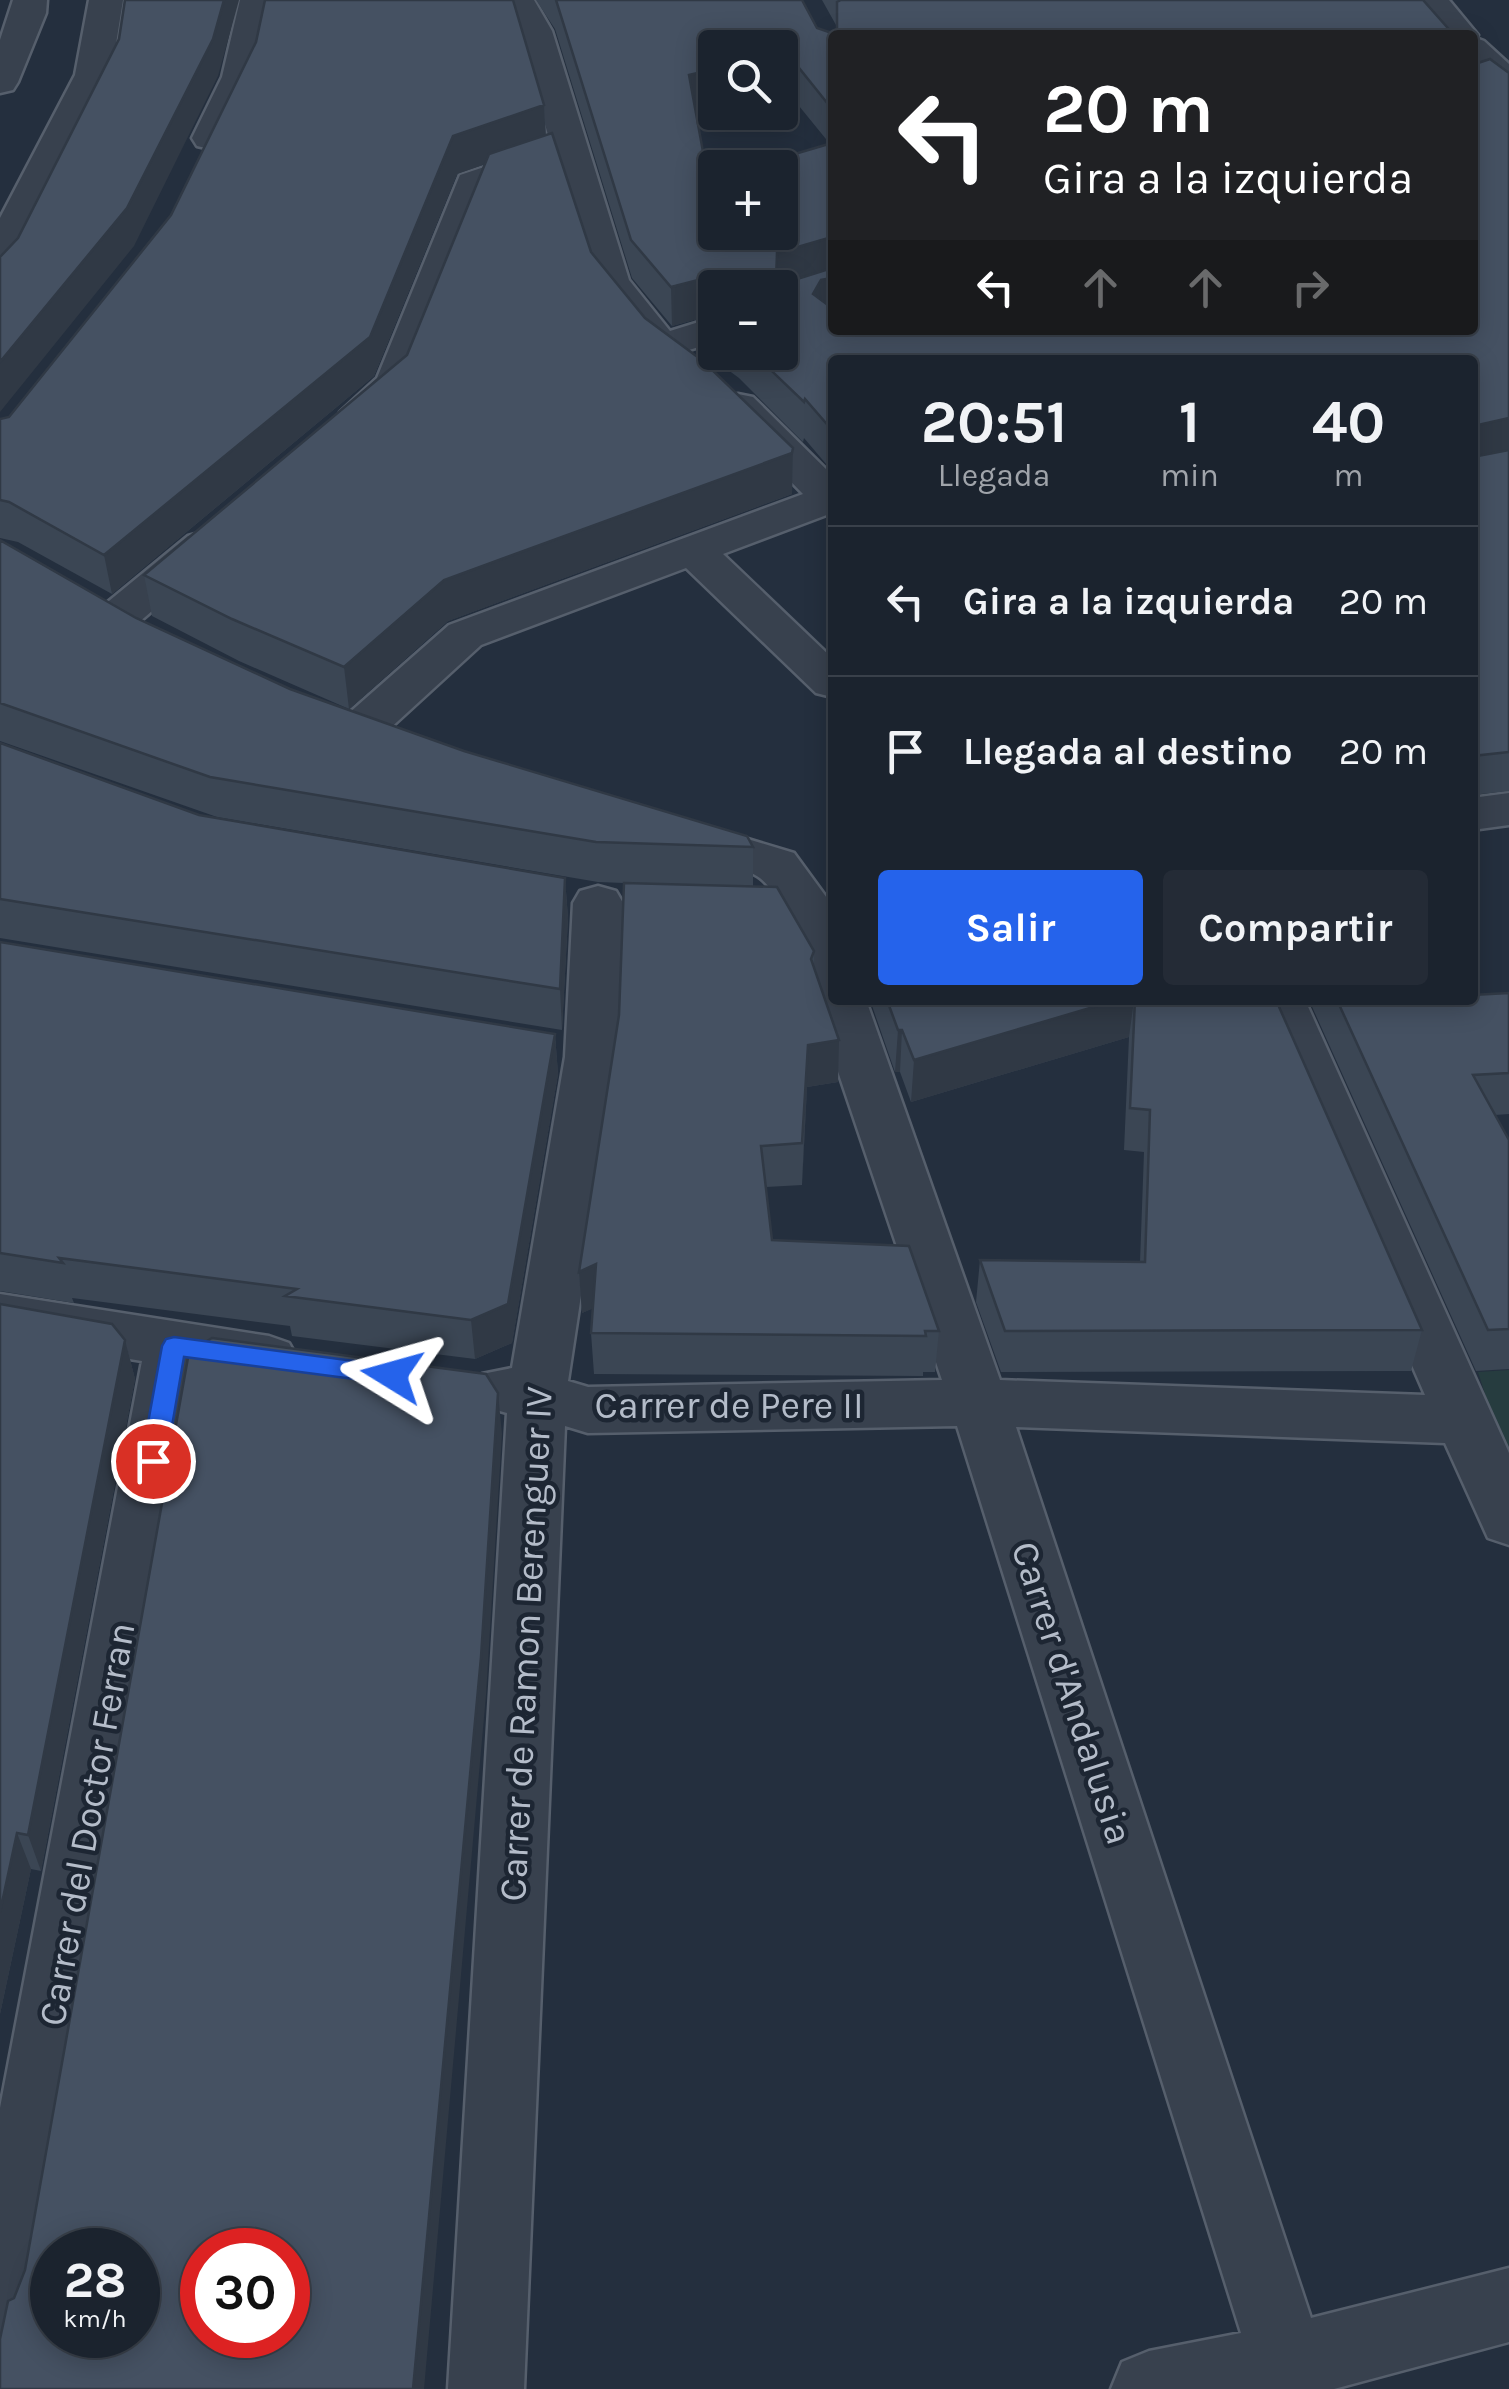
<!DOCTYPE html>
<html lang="es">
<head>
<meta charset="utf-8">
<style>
	body { margin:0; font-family:Karla,sans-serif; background:#242b36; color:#f1f3f6; height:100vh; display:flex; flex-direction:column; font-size:38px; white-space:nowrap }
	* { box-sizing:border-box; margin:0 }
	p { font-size:32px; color:#a0a4aa }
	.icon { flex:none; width:55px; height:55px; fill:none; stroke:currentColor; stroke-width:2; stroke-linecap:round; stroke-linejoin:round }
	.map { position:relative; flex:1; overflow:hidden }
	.details { position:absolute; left:828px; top:355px; width:650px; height:650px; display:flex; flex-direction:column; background:#1b232e; border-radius:10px; box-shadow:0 5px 25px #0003,0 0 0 2px #39404a }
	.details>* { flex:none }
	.hud { position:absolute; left:828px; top:30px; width:650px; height:305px; border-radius:10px; box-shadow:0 5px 25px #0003,0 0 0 2px #39404a; background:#202124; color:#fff; overflow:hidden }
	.controls { position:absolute; left:698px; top:30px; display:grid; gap:20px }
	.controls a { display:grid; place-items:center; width:100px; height:100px; border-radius:10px; background:#1b232e; box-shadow:0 5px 25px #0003,0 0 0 2px #39404a; font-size:50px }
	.speed { position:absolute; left:30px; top:2228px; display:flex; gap:20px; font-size:50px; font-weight:700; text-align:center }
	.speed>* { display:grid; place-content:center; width:130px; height:130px; border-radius:50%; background:#1b232e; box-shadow:0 5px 25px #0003,0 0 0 2px #39404a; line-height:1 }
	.speed small { font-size:25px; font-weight:400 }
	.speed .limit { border:15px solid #d22; background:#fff; color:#111 }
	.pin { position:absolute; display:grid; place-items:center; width:85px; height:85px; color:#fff; margin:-42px; border:5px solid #fff; border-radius:50%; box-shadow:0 2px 10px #0007 }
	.me { position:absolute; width:110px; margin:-55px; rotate:278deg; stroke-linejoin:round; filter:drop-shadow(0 0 8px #0008) }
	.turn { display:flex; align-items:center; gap:35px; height:210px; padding:0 50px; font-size:45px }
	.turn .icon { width:130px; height:130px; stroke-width:2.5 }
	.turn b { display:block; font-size:70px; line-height:85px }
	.lanes { display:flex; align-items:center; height:95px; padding:0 50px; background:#0003; justify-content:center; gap:50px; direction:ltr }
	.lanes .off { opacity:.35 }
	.eta { display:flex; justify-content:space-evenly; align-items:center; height:170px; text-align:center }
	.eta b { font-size:60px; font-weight:700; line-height:70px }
	.button { display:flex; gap:20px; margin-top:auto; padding:20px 50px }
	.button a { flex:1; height:115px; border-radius:10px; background:#2563eb; color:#fff; font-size:40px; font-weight:700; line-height:115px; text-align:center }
	.button a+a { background:#242b36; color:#f1f3f6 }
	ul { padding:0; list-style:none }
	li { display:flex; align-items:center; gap:30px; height:150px; padding:0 50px; border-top:2px solid #39404a }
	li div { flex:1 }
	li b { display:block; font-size:38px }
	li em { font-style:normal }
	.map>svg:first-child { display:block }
	.green { fill:#263c3f }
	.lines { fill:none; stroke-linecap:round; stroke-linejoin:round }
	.minor-casing { stroke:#565f6c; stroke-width:5 }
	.minor { fill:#38414e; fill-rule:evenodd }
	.wall { fill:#3b4654; fill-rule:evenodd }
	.shaded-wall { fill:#303945 }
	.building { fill:#455162; stroke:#303945; stroke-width:2.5; fill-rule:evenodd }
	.route { fill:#2563eb; stroke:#184099; stroke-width:2.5 }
	.labels { text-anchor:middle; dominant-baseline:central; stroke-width:9; stroke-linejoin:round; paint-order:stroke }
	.street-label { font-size:38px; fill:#b4bcc9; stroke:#1d2633 }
</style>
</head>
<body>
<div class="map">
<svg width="1509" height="2389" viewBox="0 0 1509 2389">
	<rect width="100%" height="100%" fill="#242f3e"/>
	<path class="green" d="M1509,1370V1469L1478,1372Z"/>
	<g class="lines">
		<g class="minor-casing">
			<path id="minor" d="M13,0H47L46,13L18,82L13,90L0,93V40Z
				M89,0H123L111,75L38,218L14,255L0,259V218L75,75Z
				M240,0H274L258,77L228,138L223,146L210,149L197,146L192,138L222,77Z
				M500,0H534L552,31L629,280L670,331L715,317V342L663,358L649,355L643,346L646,342L636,340L590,282L557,167L489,190L416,384L376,421L361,424L346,421L340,412L377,378L460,175L551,145L518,31Z
				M1413,0H1449L1478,35L1476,38L1484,41L1509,64V95L1496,92L1472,68V35H1442Z
				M738,394L753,397L832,475V513L723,554L832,658V697L816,693L686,568L481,645L374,743L357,747L340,743L333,732L340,721L449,625L803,494L717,406L723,397Z
				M203,532L218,536L225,545L218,554L130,630L114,634L98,630L91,620L98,610L188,536Z
				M1509,793V825L1472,830V798Z
				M682,819L794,853L832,905V1000H866L1000,1380L1425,1395L1253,1000H1305L1509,1453V1545L1488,1538L1445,1443L1016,1427L1311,2318L1509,2268V2342L1334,2389H1111L1122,2362L1149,2351L1241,2333L957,1426L588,1433L565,1426L524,2389H448L507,1413L482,1406L474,1390L482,1374L512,1368L565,1057L573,903L580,891L598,886L616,891L623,903L617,1057L568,1381L588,1387L942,1380L814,1000L818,993C789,974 795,905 760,878C747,867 685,853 665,846L658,835L665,824Z
				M0,1294L269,1336L289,1343L298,1359L289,1375L269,1382L199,1370L37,2302L26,2328L0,2339V2108L142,1361L0,1338Z"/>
		</g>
		<use href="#minor" class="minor"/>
	</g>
	<path class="wall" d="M536,0H802L817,28L832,33L836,30V25L822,0H1423L832,35V330H1472L1478,63L1509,73V791L1472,795V360H832V471L804,438L803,442L739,378L701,350V318L672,326L632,278L555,29ZM786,90L830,144L708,179L696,111ZM715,288L780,352H715Z
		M544,105L546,135L591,252L645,318L793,448L792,494L448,621L349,709L239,661L152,616L144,575L407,355L485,164L457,174L374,376L112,594L18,542L0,538V419L9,417Z
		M0,540L136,618L290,689L464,751L753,847V886L814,951V967L838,1082L807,1087L802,1185L766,1187L772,1240L939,1331L935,1372H923V1376L594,1374L591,1333L593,1308L582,1313L579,1272L619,1015L624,883L598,882L217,817L0,741Z
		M0,743L199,815L565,878L568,918L562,1030L0,938Z
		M0,942L555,1034L558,1074L512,1343L475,1359L292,1336L290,1326L72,1298L74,1303L0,1291Z
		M1509,993V1114L1495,1115L1509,1140V1369L1476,1371L1309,1000H1472Z
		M870,1000H1276L1422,1330L1411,1371L1001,1372L976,1302L980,1260L1140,1262L1144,1152L1124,1150L1129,1037L911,1102L900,1072H895Z
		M0,1304L125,1340L135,1379L41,1871L31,1869L0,2014Z"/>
	<path class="shaded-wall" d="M224,0H239L218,76L134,246L0,412V362Z
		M787,53L786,90L780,92V55Z
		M715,69V106L690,112L689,75Z
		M544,105L546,143L457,174L374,376L112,594L104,555L453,136Z
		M832,236L831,274L776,288L777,253Z
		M717,275V288H715V315L700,312L701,318L672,326L671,287Z
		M832,278V316L813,294L821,280Z
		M1509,418V456L1472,464L1478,425Z
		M793,448L792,494L448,621L349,709L344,667L444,580Z
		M565,878L568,918L562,1030L560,989Z
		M1117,1000H1134L1129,1037L911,1102L914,1060Z
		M898,1030H902L900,1072H895Z
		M555,1034L558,1074L512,1343L475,1359L471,1320Z
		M839,1040L838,1082L807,1087L802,1185L808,1045Z
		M596,1264L599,1306L582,1313L579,1272Z
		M125,1340L135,1379L41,1871L28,1835Z
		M498,1393L502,1434L486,1695L424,2389H413Z
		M17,1833L31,1869L0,2014V1912Z"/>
	<path class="building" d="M125,0H224L213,39L127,208L0,362V257L18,238L119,39Z
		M265,0H513L544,105L453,136L370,337L104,555L9,502L0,500V419L9,417L171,215L256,42Z
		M556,0H802L817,28L832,33L837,29V2L841,0H1423L1454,35H832V109L787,53L780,55V48H715V69L689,75L708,179L715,177V232H780V168H747L832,143V237L777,253L776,280L781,284L832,268V278L821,280L813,294L832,308V330H1472V56L1478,63L1490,59L1509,73V418L1478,425V456L1509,450V752L1472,756V360H832V430L805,399L804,402L752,352H780V288H717V275L671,287L631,240Z
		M552,133L591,252L645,318L703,361L793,448L792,453L444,580L344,667L232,619L144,575L407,355L489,154Z
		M715,306V322L700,312Z
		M0,540L136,618L290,689L464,751L747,836L753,847L596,842L210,777L0,703Z
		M0,743L199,815L565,878L560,989L0,899Z
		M624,883L777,887L814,951L811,959L839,1040L808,1045L802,1143L761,1146L772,1240L909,1246L939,1331H925L926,1336L591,1333L596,1264L579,1272L619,1015Z
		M0,942L555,1034L508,1304L471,1320L285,1296L297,1289L59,1258L63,1263L0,1253Z
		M1509,993V1073L1473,1075L1509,1140V1329L1488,1330L1337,1000H1472V995Z
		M887,1000H1117L914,1060L902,1030H898Z
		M1135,1000H1276L1422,1330L1005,1331L980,1260L1145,1262L1150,1110L1130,1108Z
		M0,1304L112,1324L125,1340L28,1835L17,1833L0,1912Z
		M212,1338L486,1374L498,1393L481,1657L413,2389H0V2339L8,2301L14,2298L25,2270L189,1352ZM52,2250H138V2335H52ZM202,2250H288V2335H202Z"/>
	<path class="route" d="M174,1337L392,1366L400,1368L404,1375L400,1382L392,1384L184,1357L166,1461L162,1468H145L141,1461L162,1346L166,1339Z"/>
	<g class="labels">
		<g class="street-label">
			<text x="729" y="1405">Carrer de Pere II</text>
			<text transform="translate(526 1644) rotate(-87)">Carrer de Ramon Berenguer IV</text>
			<text transform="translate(1072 1693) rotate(72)">Carrer d'Andalusia</text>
			<text transform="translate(87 1824) rotate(-80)">Carrer del Doctor Ferran</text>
		</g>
	</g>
</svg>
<div class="controls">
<a><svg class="icon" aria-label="search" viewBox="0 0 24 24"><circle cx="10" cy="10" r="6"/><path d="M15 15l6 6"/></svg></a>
<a>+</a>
<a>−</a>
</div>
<div class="speed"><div>28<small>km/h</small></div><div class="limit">30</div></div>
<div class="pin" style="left:153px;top:1461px;background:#d93025"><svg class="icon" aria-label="arrive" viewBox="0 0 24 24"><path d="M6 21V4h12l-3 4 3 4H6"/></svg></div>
<svg class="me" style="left:392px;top:1375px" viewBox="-20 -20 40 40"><path d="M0-17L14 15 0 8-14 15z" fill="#2563eb" stroke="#fff" stroke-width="4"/></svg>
<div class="hud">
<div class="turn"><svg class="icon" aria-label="left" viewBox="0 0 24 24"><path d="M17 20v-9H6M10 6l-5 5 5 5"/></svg><div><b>20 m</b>Gira a la izquierda</div></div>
<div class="lanes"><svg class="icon" aria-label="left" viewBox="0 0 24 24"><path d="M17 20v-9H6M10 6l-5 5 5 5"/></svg><svg class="icon off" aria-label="ahead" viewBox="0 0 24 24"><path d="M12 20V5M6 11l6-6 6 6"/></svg><svg class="icon off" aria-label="ahead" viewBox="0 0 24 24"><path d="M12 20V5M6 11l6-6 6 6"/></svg><svg class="icon off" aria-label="right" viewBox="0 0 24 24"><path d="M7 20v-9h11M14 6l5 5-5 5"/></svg></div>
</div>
<section class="details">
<div class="eta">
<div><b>20:51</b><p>Llegada</p></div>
<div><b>1</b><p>min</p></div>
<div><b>40</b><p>m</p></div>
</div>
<ul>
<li><svg class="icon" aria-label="left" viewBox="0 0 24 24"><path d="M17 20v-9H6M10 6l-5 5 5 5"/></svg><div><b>Gira a la izquierda</b></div><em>20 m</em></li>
<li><svg class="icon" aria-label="arrive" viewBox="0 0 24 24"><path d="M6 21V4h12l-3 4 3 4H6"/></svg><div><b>Llegada al destino</b></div><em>20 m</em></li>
</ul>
<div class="button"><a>Salir</a><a>Compartir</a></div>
</section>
</div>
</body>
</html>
